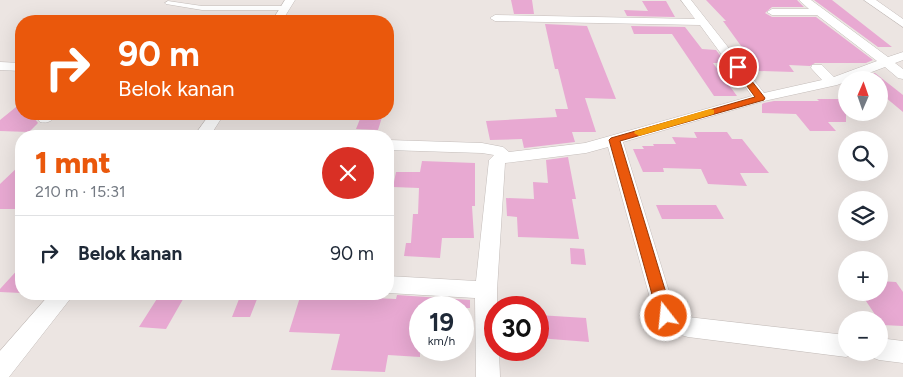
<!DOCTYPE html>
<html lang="id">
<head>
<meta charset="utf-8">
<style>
	body { margin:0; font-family:Figtree,sans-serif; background:#f2f2f3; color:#1f2937; height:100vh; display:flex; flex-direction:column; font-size:19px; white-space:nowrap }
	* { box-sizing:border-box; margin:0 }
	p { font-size:16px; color:#747a83 }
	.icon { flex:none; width:28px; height:28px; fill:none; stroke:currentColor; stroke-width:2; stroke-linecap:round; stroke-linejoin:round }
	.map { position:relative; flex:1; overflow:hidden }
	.panel { position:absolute; left:15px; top:130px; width:379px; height:170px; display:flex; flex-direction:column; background:#fff; border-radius:20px; box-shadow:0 5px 20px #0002 }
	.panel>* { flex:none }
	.banner { position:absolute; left:15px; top:15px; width:379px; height:105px; border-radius:20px; box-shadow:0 5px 20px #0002; background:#ea580c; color:#fff; overflow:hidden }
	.needle { width:32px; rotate:2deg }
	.controls { position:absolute; left:838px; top:71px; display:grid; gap:10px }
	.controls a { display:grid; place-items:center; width:50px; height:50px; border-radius:50%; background:#fff; box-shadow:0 5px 20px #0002; font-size:25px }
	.speed { position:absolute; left:409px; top:296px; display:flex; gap:10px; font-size:25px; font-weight:700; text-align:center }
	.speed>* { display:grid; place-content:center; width:65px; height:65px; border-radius:50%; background:#fff; box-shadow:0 5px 20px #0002; line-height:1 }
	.speed small { font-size:12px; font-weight:400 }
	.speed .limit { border:8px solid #d22; background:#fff; color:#111 }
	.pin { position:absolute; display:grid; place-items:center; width:42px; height:42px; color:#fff; margin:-21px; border:2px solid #fff; border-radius:50%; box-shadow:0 1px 5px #0007 }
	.me { position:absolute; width:55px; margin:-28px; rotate:344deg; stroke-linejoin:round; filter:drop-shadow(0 0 4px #0008) }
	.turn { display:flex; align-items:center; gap:18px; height:105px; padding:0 20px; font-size:22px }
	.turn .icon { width:65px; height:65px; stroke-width:2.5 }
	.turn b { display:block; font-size:35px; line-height:42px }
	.round { display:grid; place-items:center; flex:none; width:52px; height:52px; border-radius:26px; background:#f2f2f3 }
	.overview { display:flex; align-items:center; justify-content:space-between; height:85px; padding:0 20px }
	h1 { font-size:30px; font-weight:800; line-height:38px; color:#ea580c }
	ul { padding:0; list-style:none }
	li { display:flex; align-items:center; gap:15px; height:75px; padding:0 20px; border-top:1px solid #e0e1e3 }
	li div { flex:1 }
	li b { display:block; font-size:19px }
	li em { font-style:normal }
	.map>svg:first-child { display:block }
	.building { fill:#e8a9d2 }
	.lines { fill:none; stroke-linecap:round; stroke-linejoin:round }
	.lane-casing { stroke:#c4bdba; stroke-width:1 }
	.street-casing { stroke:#c4bdba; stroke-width:1 }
	.lane { fill:#fff; fill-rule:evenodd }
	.street { fill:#fff; fill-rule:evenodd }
	.route { fill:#ea580c; stroke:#983908 }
	.slow { fill:#f59e0b }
</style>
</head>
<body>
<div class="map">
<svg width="903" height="377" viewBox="0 0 903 377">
	<rect width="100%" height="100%" fill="#ece5e2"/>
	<path class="building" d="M511,0H532L534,14H514Z
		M706,0H797L804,7H772L765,13L772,17H816L873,60L866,63H815L810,66L789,65L794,72L758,71L753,64H743L733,50H744L723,21H726Z
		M814,0H832L892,47H878Z
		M642,1H666L675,17L627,16L624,10L648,11Z
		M545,24L587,26L616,99L585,98L596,132H572L575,142L524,148L522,139L490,140L486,121L557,117L555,109H568L558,69H555Z
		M631,26L685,27L702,49L716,50L726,63H713L737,96H714L672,34H634Z
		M875,73L903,95V112L879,92V80H864L862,78Z
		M817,99H846V122H828L836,131H810L796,114L762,113V104L764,103L774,101H819Z
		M21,103V114H40L34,118L38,123L29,132L0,131V120Z
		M362,114H383L378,130L356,129Z
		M694,132H727L732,139H742L769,173H740L747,186L708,184L701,169L663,168L664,172H643L633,149H644L642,146H654L653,144H676L672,137L697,138Z
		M568,157L576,199H572L579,239L518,237L517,217L507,216L506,198L534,199L533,182L548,183L546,160Z
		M422,161L475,163V206H472L474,238H442L440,258L404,256L406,243H411L413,214H418L419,188L393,187L396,172H420Z
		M21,164V209H0V184Z
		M656,205H716L724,219H662Z
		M570,248L584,249L586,265L571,264Z
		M21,266V293L0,292V289Z
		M879,281L896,282L903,292V326L882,325L860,292H879Z
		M160,294H186L166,329L139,327Z
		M241,294H259L250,317H232Z
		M301,294H329L328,296L396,299L397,295L470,300V308H420V357L388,355L385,372L331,370L340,334L289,332Z
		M538,315L586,318L589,342L538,338Z"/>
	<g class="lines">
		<g class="lane-casing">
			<path id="lane" d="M168,1L202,6H285L288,8L285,10H202L166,4L165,3Z"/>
		</g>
		<g class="street-casing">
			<path id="street" d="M285,0H295L282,21H272Z
				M681,0H691L764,93L822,80L811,68L812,65H822L834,77L877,61L817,15H772L767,12L772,9H809L799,0H811L888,57L903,52V60L895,63L903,69V79L898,78L885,67L837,85L764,101L623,142L675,311L681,315L688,317L846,335V352L854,354L846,357L688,337C674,333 662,330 655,316L608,147L586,153L505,163L497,290V308H495V350H499L500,377H476L475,298L388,293V276L476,281L489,160L494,155L482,153L388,150V140L482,143L503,147L509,152L585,143L752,96L700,25L495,21L490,18L495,15L695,19Z
				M864,0H876L903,19V27Z
				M0,62L21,63V71L0,70Z
				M42,114H57C52,121 48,124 40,122L38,119Z
				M210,114H224L210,136H194Z
				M50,294H74L9,377H0V351Z
				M879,338L903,341V363L879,360L871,357L869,352H879Z"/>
		</g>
		<use href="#lane" class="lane"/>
		<use href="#street" class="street"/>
	</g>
	<path class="route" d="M735,66H740L765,98L764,100L620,141L673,316L671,320L666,322L660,320L658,316L609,140L611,138L755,97L733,67Z"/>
	<path class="slow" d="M710,109L714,110V114L639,136L634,133L635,131Z"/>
</svg>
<div class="controls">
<a><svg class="needle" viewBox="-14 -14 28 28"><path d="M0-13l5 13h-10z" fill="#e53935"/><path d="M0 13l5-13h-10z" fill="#747a83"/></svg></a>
<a><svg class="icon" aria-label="search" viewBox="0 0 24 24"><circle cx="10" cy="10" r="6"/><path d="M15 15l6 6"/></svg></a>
<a><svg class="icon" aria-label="layers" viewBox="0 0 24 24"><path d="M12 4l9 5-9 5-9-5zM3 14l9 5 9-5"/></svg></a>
<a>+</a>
<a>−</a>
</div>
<div class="speed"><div>19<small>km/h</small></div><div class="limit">30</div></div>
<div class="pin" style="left:738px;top:67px;background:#d93025"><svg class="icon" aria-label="arrive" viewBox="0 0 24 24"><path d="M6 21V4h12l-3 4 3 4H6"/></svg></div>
<svg class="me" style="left:666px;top:316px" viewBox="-20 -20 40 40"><circle r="17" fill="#ea580c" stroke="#fff" stroke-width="3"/><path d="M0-11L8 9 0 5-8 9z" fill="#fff"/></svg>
<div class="banner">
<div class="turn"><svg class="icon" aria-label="right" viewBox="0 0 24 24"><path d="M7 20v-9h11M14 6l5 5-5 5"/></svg><div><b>90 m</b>Belok kanan</div></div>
</div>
<section class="panel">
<div class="overview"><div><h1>1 mnt</h1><p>210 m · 15:31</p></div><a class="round" style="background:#d93025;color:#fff"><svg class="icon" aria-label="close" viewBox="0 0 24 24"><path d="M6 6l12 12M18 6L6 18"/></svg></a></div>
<ul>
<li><svg class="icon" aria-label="right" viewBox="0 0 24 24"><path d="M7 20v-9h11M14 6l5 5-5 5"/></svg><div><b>Belok kanan</b></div><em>90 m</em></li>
</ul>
</section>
</div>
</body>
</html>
